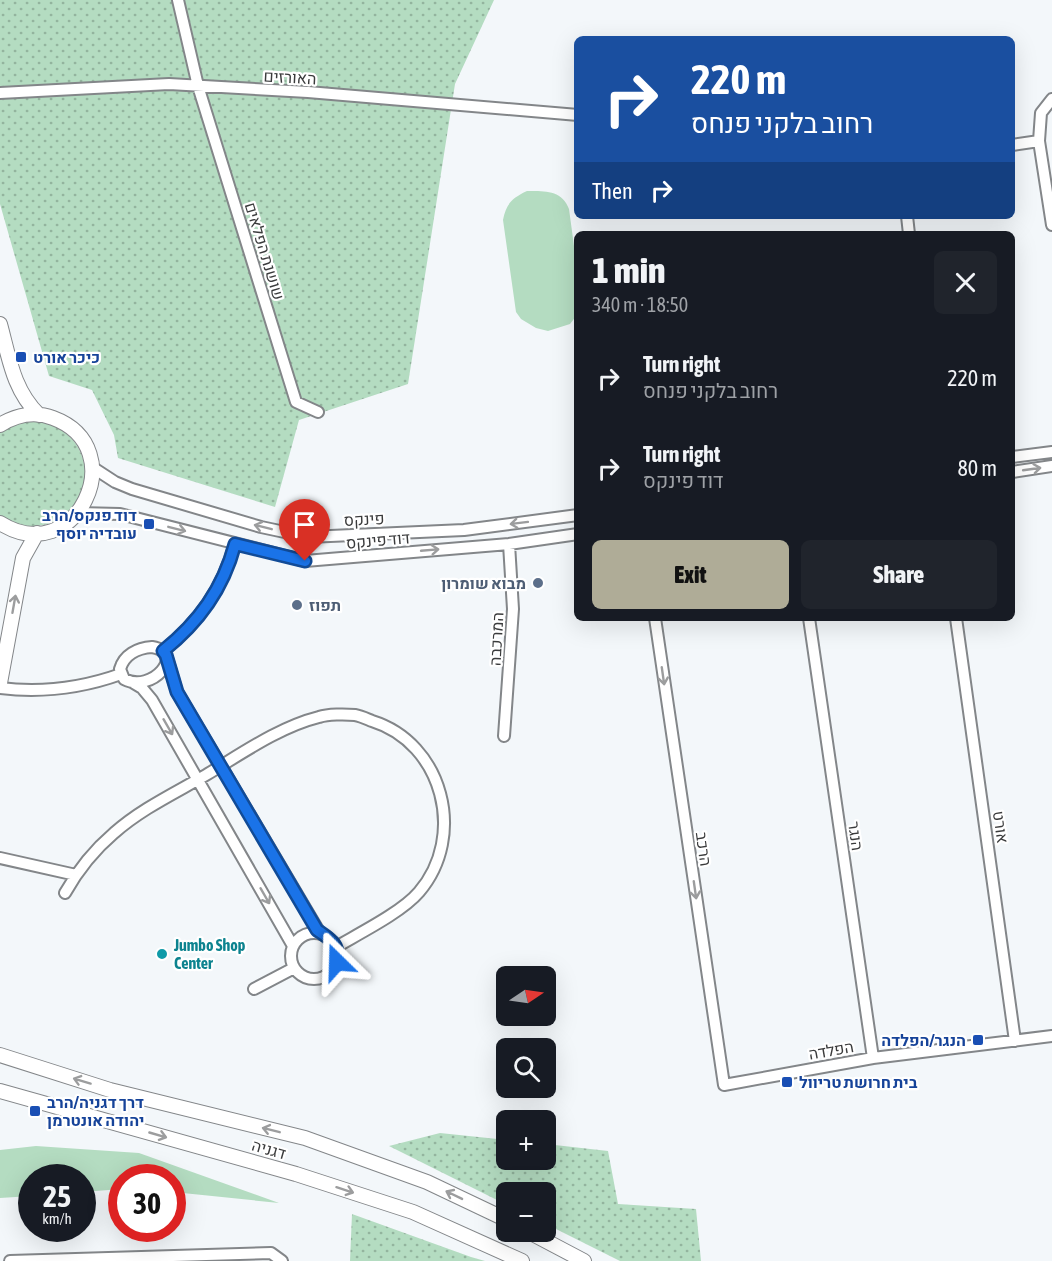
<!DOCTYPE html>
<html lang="en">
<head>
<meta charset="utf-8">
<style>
	body { margin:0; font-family:"Asap Condensed",Heebo,sans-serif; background:#20242c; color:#f1f3f6; height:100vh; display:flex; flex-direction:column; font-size:22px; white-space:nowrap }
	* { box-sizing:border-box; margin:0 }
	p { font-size:20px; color:#9ea1a6 }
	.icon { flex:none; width:33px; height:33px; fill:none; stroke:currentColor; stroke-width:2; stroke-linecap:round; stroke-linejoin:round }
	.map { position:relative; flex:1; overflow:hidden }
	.drawer { position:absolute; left:574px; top:231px; width:441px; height:390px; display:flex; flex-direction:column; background:#171b24; border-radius:9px; box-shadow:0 6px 24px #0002 }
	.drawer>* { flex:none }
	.guide { position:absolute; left:574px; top:36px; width:441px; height:183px; border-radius:9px; box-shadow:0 6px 24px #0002; background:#1a4fa0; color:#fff; overflow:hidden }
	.needle { width:39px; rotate:77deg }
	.fabs { position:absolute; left:496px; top:966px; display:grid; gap:12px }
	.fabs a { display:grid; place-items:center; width:60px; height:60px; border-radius:9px; background:#171b24; box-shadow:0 6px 24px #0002; font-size:30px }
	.speed { position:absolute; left:18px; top:1164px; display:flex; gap:12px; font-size:30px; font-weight:700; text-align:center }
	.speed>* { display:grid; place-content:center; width:78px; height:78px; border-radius:50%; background:#171b24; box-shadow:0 6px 24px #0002; line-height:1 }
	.speed small { font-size:15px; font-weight:400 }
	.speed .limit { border:9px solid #d22; background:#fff; color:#111 }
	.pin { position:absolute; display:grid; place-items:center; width:51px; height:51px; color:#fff; margin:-62px -26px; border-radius:50% 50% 50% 0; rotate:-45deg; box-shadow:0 0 6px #0007 }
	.pin .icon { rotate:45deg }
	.me { position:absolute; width:66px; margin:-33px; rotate:338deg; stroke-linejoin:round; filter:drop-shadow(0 0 4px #0008) }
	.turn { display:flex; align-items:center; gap:21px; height:126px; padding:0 18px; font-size:27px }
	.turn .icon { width:78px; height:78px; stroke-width:2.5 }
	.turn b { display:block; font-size:42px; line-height:51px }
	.then { display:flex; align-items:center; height:57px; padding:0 18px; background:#0003; gap:12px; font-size:22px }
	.round { display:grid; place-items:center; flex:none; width:63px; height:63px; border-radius:9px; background:#20242c }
	.head { display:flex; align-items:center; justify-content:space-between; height:102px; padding:0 18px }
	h1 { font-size:36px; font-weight:800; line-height:45px }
	.cta { display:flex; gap:12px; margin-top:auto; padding:12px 18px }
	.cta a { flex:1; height:69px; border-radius:9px; background:#afac97; color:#111; font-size:24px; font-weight:800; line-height:69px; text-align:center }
	.cta a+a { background:#20242c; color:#f1f3f6 }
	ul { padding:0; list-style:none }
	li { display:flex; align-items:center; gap:18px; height:90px; padding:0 18px }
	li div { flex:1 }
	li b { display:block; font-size:22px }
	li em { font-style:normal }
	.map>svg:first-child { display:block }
	.grass { fill:url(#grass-dots) }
	.park { fill:#b4dcc1 }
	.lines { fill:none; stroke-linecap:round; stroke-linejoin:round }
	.minor-casing { stroke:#838689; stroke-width:14 }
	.major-casing { stroke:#838689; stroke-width:16 }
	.minor { stroke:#fff; stroke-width:10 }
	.major { stroke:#fff; stroke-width:14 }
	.oneway { stroke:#9c9d9e }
	.route-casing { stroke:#114b97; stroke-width:15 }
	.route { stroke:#1a73e8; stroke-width:10 }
	.transit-dot { fill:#1a4fb4; stroke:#fff; stroke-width:2 }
	.service-dot { fill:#5c6f8a; stroke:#fff; stroke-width:2 }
	.culture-dot { fill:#0f9aa8; stroke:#fff; stroke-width:2 }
	.labels { text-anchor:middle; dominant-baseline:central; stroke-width:4.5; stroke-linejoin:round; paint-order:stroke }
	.street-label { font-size:16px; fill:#3a3b3c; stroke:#fff }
	.transit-label { font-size:16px; font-weight:bold; fill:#164399; stroke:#fff; text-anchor:start }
	.service-label { font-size:16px; font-weight:bold; fill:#4e5e75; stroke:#fff; text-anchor:end }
	.culture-label { font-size:16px; font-weight:bold; fill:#0d838f; stroke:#fff; text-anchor:start }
</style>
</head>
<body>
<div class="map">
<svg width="1052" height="1261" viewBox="0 0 1052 1261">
	<defs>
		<pattern id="grass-dots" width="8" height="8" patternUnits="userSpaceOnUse" patternTransform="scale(1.5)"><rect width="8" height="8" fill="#b4dcc1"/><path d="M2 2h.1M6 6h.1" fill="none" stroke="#93b49e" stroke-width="1.8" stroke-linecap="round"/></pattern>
	</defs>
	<rect width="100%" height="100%" fill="#f3f7fa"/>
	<path class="grass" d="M0,0H494L455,84L408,384L299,420L275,507L118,458L114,435L92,390L49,376L0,204Z
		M28,420C108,425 100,528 29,526C19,526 8,522 0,515V432Z
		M440,1133L507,1140V1160H546V1144L608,1151L618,1204L696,1209L701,1261H620L546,1224V1192H507V1205L389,1146Z
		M352,1214L471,1257L485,1261H350Z"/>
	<path class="park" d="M527,191C545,191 562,190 569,209L577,268V315L570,324L548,331L536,328L521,319L516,312L503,220C506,204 512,198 527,191Z
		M36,1146L139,1153L279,1203L173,1192L172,1178H122L121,1189L83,1192L82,1178H32L31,1196L0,1198V1150Z"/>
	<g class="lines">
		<g class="minor-casing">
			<path id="minor" d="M178,0L198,86L296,402L318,412
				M0,93L169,84L308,92L578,115
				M1039,141L1052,225
				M1012,145L1039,141L1041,113L1052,99
				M907,216L909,234
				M1012,457L1052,452
				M92,467L115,482L132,489L261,527L308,537L464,530L578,515
				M1012,472L1052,466
				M78,513L120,514L305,561L509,544L578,534
				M655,618L724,1085L873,1058L1052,1036
				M809,618L873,1058
				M956,618L1015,1041
				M152,647C187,653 152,694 124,679L120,669C124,655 137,648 152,647Z
				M163,651C199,622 222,589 235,544
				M167,658L177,692L320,933
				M132,682L142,688L152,700L293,946
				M0,688C41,693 82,688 121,674
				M504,736L513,609L509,544
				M0,858L76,875
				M65,893C78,870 94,850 114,833C141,809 175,793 206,775C241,754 279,727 319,717C328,714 345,714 355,715C361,716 367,719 372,721C443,743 467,836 419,892C402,912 360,933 336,947
				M291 956a23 23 0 1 1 46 0a23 23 0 1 1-46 0Z
				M254,989L294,968
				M10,1261L271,1253L282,1261"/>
		</g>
		<g class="major-casing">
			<path id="major" d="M0,324C9,357 13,390 39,415
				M0,425C16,415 35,411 53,418C134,448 76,571 0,523
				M0,683L23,558L37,533
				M0,1055L110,1090L305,1138L427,1182L507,1220
				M0,1091L296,1174L413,1212L522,1261
				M529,1232L584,1261"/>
		</g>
		<use href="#minor" class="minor"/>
		<use href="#major" class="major"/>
	</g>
	<defs><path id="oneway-shaft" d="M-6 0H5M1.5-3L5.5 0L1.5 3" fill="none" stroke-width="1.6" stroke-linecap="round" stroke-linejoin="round" transform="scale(1.5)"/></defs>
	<g class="oneway">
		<use href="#oneway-shaft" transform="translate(1032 469) rotate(-8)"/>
		<use href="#oneway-shaft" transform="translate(519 523) rotate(173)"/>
		<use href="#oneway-shaft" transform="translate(263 527) rotate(-166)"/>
		<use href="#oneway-shaft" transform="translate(177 529) rotate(14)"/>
		<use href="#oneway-shaft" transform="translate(430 550) rotate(-5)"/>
		<use href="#oneway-shaft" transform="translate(14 604) rotate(-80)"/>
		<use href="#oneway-shaft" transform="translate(663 676) rotate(82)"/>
		<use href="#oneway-shaft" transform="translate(168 727) rotate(60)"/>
		<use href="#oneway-shaft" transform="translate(695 890) rotate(82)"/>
		<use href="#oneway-shaft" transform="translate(265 896) rotate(60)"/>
		<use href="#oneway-shaft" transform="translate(82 1081) rotate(-163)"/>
		<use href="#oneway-shaft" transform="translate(271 1130) rotate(-166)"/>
		<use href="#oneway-shaft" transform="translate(158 1135) rotate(16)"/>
		<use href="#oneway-shaft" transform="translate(345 1190) rotate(18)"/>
		<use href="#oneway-shaft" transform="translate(454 1195) rotate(-154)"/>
	</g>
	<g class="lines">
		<g class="route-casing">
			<path id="route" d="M305,561L235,544C223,589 199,622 163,651L166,655L177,692L317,930C330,939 340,944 337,962"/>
		</g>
		<use href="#route" class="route"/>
	</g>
	<g class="transit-dot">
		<rect x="15" y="351" width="12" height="12" rx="3"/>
		<rect x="143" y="518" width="12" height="12" rx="3"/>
		<rect x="972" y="1034" width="12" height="12" rx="3"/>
		<rect x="781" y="1076" width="12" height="12" rx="3"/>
		<rect x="29" y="1105" width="12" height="12" rx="3"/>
	</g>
	<g class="service-dot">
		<circle cx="538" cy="583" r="6"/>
		<circle cx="297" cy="605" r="6"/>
	</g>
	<circle class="culture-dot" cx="162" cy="954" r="6"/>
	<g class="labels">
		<g class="street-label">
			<text transform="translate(290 77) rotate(3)">האורזים</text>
			<text transform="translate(265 251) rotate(73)">שושנת הפלאים</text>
			<text transform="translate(364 519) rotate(-3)">פינקס</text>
			<text transform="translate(378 540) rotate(-5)">דוד פינקס</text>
			<text transform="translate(496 639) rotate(-87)">המרכבה</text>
			<text transform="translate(1001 827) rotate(82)">אורט</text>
			<text transform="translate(856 836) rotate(82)">הנגר</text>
			<text transform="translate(704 849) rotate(82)">הרכב</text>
			<text transform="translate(831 1050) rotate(-10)">הפלדה</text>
			<text transform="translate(269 1149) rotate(16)">דגניה</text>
		</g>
		<g class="transit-label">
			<text x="33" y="357">כיכר אורט</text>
			<text x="137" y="515" text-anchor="end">דוד פנקס/הרב<tspan x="137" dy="18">עובדיה יוסף</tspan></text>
			<text x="966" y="1040" text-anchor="end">הנגר/הפלדה</text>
			<text x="799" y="1082">בית חרושת טריוול</text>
			<text x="47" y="1102">דרך דגניה/הרב<tspan x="47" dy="18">יהודה אונטרמן</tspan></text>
		</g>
		<g class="service-label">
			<text x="526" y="583">מבוא שומרון</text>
			<text x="309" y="605" text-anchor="start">תפוז</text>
		</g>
		<g class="culture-label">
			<text x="174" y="945">Jumbo Shop<tspan x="174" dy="18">Center</tspan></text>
		</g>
	</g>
</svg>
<div class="fabs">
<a><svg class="needle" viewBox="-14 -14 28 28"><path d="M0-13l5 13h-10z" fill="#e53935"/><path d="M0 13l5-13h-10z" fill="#9ea1a6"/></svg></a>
<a><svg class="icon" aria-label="search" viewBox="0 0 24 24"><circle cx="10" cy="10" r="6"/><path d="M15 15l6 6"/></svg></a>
<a>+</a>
<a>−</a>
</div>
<div class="speed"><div>25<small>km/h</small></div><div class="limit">30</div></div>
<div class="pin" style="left:305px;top:561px;background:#d93025"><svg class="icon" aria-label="arrive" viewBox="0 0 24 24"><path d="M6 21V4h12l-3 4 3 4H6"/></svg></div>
<svg class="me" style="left:337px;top:962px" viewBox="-20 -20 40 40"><path d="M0-17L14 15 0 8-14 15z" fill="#1a73e8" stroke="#fff" stroke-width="4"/></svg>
<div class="guide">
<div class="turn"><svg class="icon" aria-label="right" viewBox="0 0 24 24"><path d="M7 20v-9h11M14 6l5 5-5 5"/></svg><div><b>220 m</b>רחוב בלקני פנחס</div></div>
<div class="then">Then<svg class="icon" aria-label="right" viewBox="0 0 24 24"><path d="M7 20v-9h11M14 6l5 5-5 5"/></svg></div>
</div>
<section class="drawer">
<div class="head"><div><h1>1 min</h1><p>340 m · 18:50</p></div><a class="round"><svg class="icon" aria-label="close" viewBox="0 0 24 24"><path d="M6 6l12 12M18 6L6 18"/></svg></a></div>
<ul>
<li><svg class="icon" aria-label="right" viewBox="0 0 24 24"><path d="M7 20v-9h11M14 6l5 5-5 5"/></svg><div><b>Turn right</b><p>רחוב בלקני פנחס</p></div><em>220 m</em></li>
<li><svg class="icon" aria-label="right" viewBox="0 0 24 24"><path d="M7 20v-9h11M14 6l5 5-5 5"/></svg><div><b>Turn right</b><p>דוד פינקס</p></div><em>80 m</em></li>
</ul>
<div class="cta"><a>Exit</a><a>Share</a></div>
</section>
</div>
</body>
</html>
